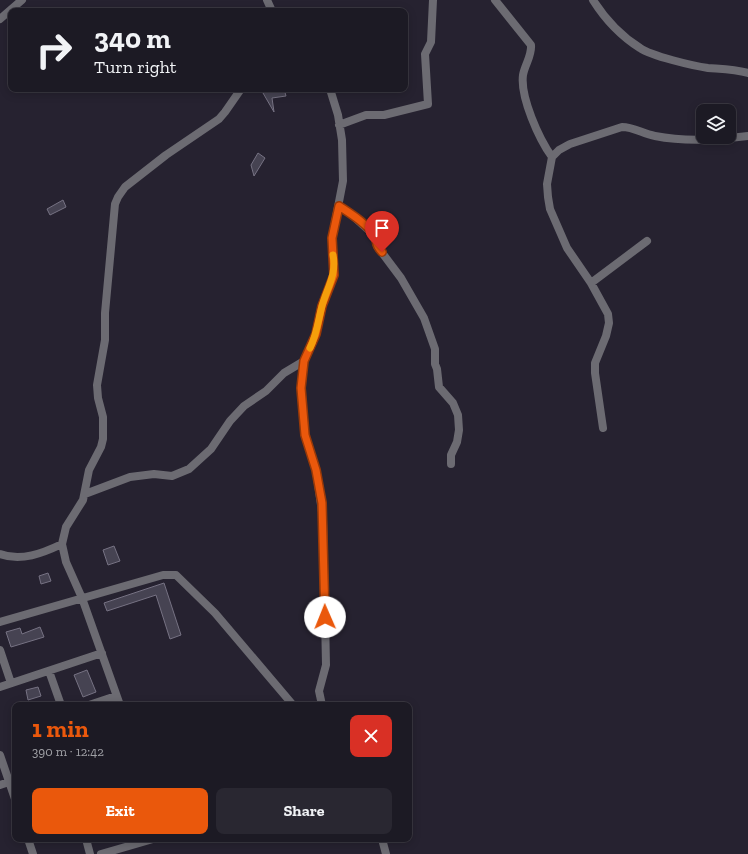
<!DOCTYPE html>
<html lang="en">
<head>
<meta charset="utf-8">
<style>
	body { margin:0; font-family:"Zilla Slab",serif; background:#292731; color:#f1f3f6; height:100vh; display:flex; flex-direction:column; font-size:15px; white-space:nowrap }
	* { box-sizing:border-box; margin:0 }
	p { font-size:13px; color:#a0a1a6 }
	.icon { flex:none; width:22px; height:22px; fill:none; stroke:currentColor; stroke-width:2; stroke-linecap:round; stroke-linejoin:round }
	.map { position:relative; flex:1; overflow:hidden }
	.details { position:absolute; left:12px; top:702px; width:400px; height:140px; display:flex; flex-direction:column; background:#1c1a24; border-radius:8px; box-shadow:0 2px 10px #0003,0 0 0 1px #3a3841 }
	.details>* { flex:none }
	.guide { position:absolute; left:8px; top:8px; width:400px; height:84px; border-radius:8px; box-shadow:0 2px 10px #0003,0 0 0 1px #3a3841; background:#1c1a24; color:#f1f3f6; overflow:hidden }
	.fabs { position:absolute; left:696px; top:104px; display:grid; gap:8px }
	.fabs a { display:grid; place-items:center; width:40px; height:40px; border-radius:8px; background:#1c1a24; box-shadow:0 2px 10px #0003,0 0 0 1px #3a3841; font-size:20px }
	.pin { position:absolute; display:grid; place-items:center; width:34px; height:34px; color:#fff; margin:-41px -17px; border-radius:50% 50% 50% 0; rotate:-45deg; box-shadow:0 0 4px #0007 }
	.pin .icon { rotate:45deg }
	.me { position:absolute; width:44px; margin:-22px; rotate:359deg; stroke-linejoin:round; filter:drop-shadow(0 0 3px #0008) }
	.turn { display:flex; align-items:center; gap:14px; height:84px; padding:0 20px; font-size:18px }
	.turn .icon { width:52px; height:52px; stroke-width:2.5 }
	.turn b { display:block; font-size:28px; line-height:34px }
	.round { display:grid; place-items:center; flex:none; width:42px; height:42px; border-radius:8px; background:#292731 }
	.summary { display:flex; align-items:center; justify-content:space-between; height:68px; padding:0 20px }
	h1 { font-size:24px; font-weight:700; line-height:30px; color:#ea580c }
	.cta { display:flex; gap:8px; margin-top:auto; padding:8px 20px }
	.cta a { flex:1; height:46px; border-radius:8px; background:#ea580c; color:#fff; font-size:16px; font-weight:700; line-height:46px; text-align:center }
	.cta a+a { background:#292731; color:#f1f3f6 }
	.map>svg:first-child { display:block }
	.building { fill:#464352; stroke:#767283 }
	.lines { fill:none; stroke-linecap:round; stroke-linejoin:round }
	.street { stroke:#6c6b72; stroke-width:8 }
	.route-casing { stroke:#983908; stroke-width:10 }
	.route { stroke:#ea580c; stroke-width:7 }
	.slow { stroke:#f59e0b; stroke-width:7 }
</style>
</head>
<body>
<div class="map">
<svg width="748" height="854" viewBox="0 0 748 854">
	<rect width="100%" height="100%" fill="#262230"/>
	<path class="building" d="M269,89H284L286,96L272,98L274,112L263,93Z
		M258,153L265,158L254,176L251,165Z
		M63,200L66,207L50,215L47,209Z
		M114,546L120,561L108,565L103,550Z
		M48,573L51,581L41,584L39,576Z
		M164,583L181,635L170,639L156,595L107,611L104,603Z
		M40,627L44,637L11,647L6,632L20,628L22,634Z
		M87,670L96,692L83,697L74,675Z
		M38,687L41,696L28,700L26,690Z"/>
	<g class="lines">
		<path class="street" d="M267,0L272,11
			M495,0L531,45C532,56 525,64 523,75C520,97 539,139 552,157
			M593,0C605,19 621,36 640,48C651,56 694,66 708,68C722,69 735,69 748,73
			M0,19L22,0
			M339,125L366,115H384L428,104L425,54L431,42L433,0
			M339,206L352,215L374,235L377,246L401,278L424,318L435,349V364L437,369L439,387L453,403L458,415L459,430L457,442L451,455V464
			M591,283L647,241
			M603,428L595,373V363L606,336L609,323L608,314L591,283L567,248L550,209L548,197L547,184L552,157L559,150L570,144L622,127C634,127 643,134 655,136C685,142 718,140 748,136
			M85,494L130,477L154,474L172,476L189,469L211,449L230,421L244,406L266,391L284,373L304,361
			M0,554C21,562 43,553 62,544
			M0,622L163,575H176L215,613L293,705
			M0,650L11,683
			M49,671L61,705
			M0,687L102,653
			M89,705L116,696
			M120,705L82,598L66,562L62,544L66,527L83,500L89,470L101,447L103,439V417L98,398L97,385L105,340V313L115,204L118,197L125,187L166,155L219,119L225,112L241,89
			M322,705L319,691L326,665L323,519L316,470L305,435L301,388L304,361L316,334L322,306L334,275L332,238L343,181L342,140L338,115L330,89
			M0,755L15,799
			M0,785L9,782
			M28,839L33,854
			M86,839L90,854
			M382,839L386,854
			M101,854L153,839"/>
	</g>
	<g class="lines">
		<g class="route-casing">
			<path id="route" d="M325,617L322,503L316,470L305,435L301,388L304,361L316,334L322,306L334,275L332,238L339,206C351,214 366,223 374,235C378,241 374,244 382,252"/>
		</g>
		<use href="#route" class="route"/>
		<path class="slow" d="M310,348C317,334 318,321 322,306C327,288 337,274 333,255"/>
	</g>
</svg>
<div class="fabs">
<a><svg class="icon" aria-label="layers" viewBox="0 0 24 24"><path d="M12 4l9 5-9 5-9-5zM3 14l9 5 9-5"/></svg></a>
</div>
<div class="pin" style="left:382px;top:252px;background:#d93025"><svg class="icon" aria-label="arrive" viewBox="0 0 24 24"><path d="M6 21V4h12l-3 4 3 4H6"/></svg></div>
<svg class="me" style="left:325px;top:617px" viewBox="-20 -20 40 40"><circle r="19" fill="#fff"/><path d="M0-13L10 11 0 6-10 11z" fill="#ea580c"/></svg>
<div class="guide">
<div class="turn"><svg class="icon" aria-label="right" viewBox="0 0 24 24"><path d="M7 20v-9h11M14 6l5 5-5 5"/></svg><div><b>340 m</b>Turn right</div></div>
</div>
<section class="details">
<div class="summary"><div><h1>1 min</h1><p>390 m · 12:42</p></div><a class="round" style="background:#d93025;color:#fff"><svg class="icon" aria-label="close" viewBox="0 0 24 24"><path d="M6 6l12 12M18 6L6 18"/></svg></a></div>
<div class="cta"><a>Exit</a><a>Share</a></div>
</section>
</div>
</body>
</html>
